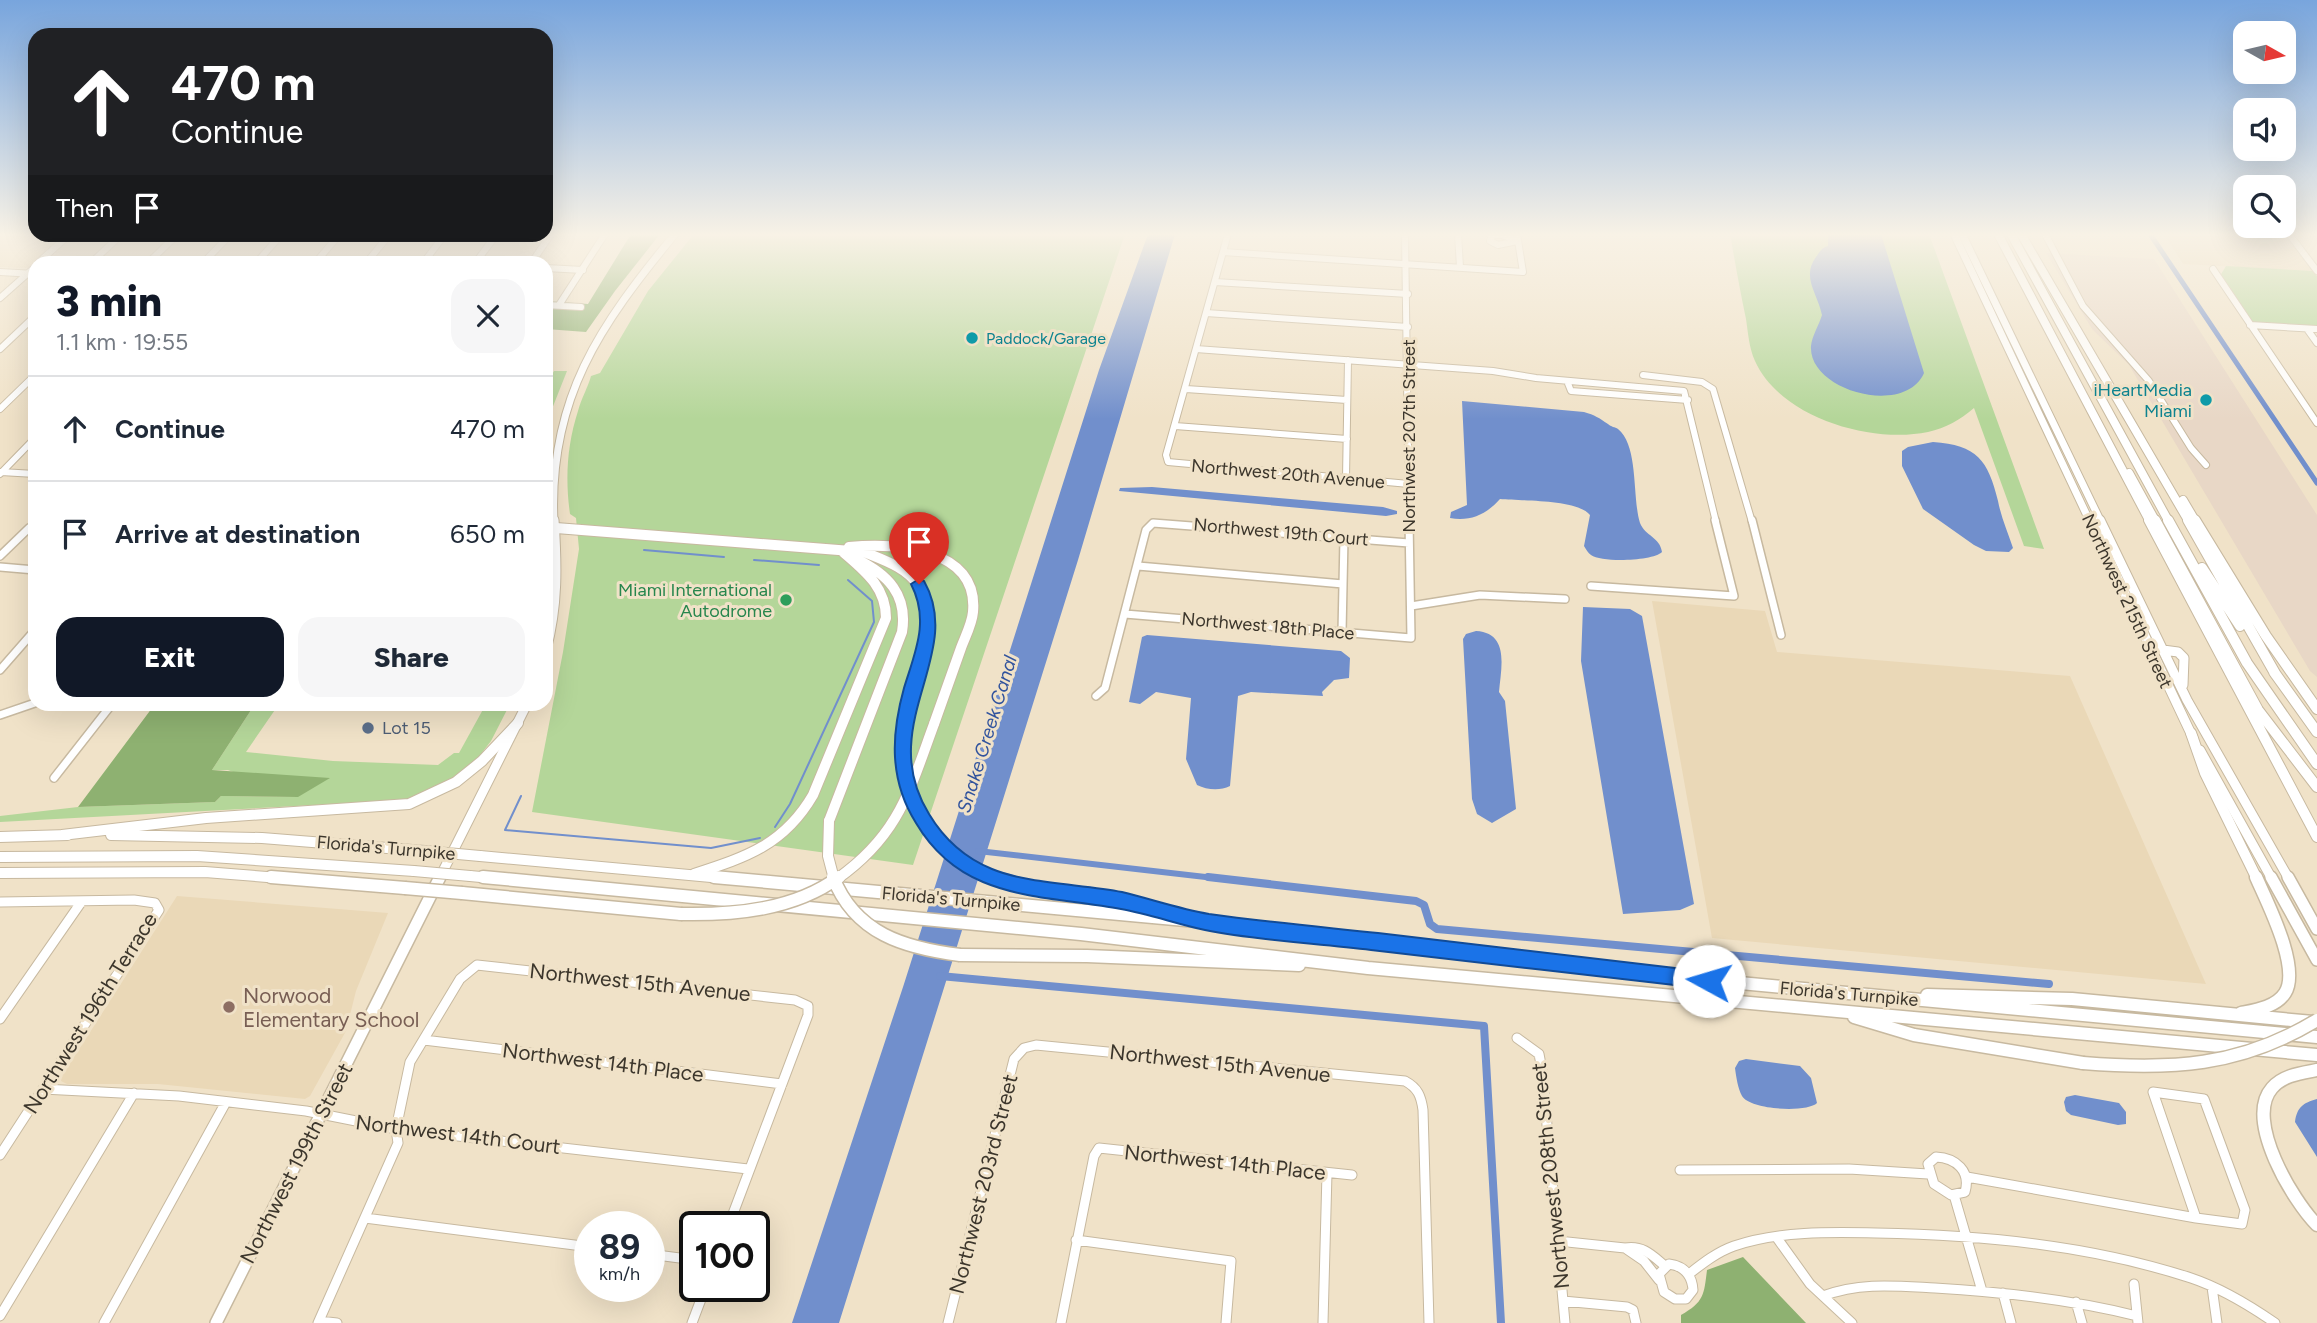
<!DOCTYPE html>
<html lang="en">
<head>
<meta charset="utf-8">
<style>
	body { margin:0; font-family:Figtree,sans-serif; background:#f6f6f7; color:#1f2937; height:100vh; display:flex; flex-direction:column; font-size:26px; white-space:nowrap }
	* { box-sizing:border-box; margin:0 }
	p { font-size:23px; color:#747a83 }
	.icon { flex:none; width:38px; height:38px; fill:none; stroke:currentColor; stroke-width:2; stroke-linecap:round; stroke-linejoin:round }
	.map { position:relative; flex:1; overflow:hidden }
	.side { position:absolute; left:28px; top:256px; width:525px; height:455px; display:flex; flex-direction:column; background:#fff; border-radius:21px; box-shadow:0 7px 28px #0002 }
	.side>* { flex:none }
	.banner { position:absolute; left:28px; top:28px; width:525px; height:214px; border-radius:21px; box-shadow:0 7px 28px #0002; background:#202124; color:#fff; overflow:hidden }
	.needle { width:46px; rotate:98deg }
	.fabs { position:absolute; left:2233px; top:21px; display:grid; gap:14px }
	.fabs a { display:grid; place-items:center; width:63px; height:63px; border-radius:14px; background:#fff; box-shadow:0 7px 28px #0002; font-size:35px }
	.speed { position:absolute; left:574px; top:1211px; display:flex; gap:14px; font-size:35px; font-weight:700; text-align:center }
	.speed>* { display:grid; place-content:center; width:91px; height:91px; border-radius:50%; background:#fff; box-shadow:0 7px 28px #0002; line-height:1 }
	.speed small { font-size:18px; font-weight:400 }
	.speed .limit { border:4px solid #111; border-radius:10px; background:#fff; color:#111 }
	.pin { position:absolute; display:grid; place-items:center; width:60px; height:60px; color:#fff; margin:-72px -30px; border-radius:50% 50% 50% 0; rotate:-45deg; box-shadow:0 0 7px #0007 }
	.pin .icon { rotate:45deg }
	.me { position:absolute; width:77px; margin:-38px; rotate:276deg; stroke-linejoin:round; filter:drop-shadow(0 0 5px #0008) }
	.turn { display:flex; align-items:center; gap:24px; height:147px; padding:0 28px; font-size:32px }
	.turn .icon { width:91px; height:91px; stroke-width:2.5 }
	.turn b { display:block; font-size:49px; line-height:60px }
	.then { display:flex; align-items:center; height:66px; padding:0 28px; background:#0003; gap:14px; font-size:26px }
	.round { display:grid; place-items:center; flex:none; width:74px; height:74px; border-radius:21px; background:#f6f6f7 }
	.headline { display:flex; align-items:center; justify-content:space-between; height:119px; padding:0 28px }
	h1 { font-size:42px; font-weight:800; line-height:52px; color:#111827 }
	.cta { display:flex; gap:14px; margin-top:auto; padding:14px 28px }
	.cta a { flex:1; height:80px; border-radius:21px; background:#111827; color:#fff; font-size:28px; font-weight:800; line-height:80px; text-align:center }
	.cta a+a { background:#f6f6f7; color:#1f2937 }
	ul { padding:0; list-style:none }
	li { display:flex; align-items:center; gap:21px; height:105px; padding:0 28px; border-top:2px solid #e0e1e3 }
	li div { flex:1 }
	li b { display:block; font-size:26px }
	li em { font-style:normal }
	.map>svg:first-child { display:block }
	.commercial { fill:#e8d7c6 }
	.built { fill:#ead8b7 }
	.green { fill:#b4d699 }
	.forest { fill:#8eb171 }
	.water { fill:#718fcc }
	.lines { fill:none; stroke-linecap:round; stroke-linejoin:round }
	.stream { stroke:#718fcc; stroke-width:2 }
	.canal-far2 { stroke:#718fcc; stroke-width:5 }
	.canal-far1 { stroke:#718fcc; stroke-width:6 }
	.canal { stroke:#718fcc; stroke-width:8 }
	.minor-far2-casing { stroke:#c7b9a0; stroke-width:8 }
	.minor-far1-casing { stroke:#c7b9a0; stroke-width:10 }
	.minor-casing { stroke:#c7b9a0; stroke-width:11 }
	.major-far2-casing { stroke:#c7b9a0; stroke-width:9 }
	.major-far1-casing { stroke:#c7b9a0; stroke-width:11 }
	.major-casing { stroke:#c7b9a0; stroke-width:14 }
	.highway-far2-casing { stroke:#c7b9a0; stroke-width:10 }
	.highway-far1-casing { stroke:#c7b9a0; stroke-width:12 }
	.highway-casing { stroke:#c7b9a0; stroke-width:15 }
	.minor-far2 { stroke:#fff; stroke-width:6 }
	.minor-far1 { stroke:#fff; stroke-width:7 }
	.minor { stroke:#fff; stroke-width:9 }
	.major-far2 { stroke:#fff; stroke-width:7 }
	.major-far1 { stroke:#fff; stroke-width:9 }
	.major { stroke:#fff; stroke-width:11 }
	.highway-far2 { stroke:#fff; stroke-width:8 }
	.highway-far1 { stroke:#fff; stroke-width:10 }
	.highway { stroke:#fff; stroke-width:12 }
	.highway-bridge-far1-casing { stroke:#c7b9a0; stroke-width:12; stroke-linecap:butt }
	.highway-bridge-casing { stroke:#c7b9a0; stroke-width:15; stroke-linecap:butt }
	.highway-bridge-far1 { stroke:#fff; stroke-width:10 }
	.highway-bridge { stroke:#fff; stroke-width:12 }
	.route { fill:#1a73e8; stroke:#114b97; stroke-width:2 }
	.culture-dot { fill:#0f9aa8; stroke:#f0e2c8; stroke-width:2.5 }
	.leisure-dot { fill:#2e9e5b; stroke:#f0e2c8; stroke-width:2.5 }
	.service-dot { fill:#5c6f8a; stroke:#f0e2c8; stroke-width:2.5 }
	.education-dot { fill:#8d6e63; stroke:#f0e2c8; stroke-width:2.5 }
	.labels { text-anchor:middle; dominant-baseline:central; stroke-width:6; stroke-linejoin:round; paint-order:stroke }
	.far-culture-label { font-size:16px; fill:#0d838f; stroke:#f0e2c8; text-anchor:start }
	.culture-label { font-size:18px; fill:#0d838f; stroke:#f0e2c8; text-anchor:end }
	.street-label { font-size:18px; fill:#3c362c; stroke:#f0e2c8 }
	.leisure-label { font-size:18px; fill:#27864d; stroke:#f0e2c8; text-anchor:end }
	.service-label { font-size:18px; fill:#4e5e75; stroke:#f0e2c8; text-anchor:start }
	.water-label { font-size:19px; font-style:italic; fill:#31539d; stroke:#f0e2c8 }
	.near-street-label { font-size:21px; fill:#3c362c; stroke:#f0e2c8 }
	.near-education-label { font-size:21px; fill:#785e54; stroke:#f0e2c8; text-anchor:start }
</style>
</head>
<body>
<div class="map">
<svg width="2317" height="1323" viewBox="0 0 2317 1323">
	<rect width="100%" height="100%" fill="#f0e2c8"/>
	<path class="commercial" d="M2046,253L2154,259L2317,515V677L2310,671L2129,365L2092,329Z"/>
	<path class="built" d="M0,234L67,235L29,268L0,267Z
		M2164,234H2285L2313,271L2183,264Z
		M1652,601L1765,611L1777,652L2070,676L2206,984L1712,938Z
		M177,896L388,913L356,991L346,1031L310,1096L305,1099L158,1084H67L61,1081L62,1076Z"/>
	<path class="green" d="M694,234H1125L913,865L532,812L563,652L579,549L576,518L570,514C565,479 567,445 578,411C581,399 589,385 591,376L600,373L648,291Z
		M1730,234H1929L2044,549L2024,546L1974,408C1960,420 1946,428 1928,432C1870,444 1780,417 1755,361C1749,348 1748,332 1746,319C1740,291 1735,262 1730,234Z
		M2226,266L2313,271L2317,276V327L2253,323L2220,276Z
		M554,371H567L546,424V384Z
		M255,704H279L246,752L333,761L438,765L454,753H459L486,704H510L491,741L467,772L410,800L0,822V816L78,807L215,802L221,796L298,797L228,770H212Z"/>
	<path class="forest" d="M631,234H660L615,291L586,332L546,329V301L588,304Z
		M155,704H255L212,770L330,778L298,797L221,796L215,802L78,807Z
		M1743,1257L1806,1323H1681V1315C1704,1302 1704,1295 1707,1270Z"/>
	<path class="water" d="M1148,234H1175L1078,560L839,1323H792L904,984L1099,370Z
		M1828,234H1881L1924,373C1905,417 1808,391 1811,346C1812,336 1819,325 1822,315C1818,294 1801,277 1816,257C1820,252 1821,248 1828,246Z
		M1462,401L1584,412C1595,415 1599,418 1608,424C1611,427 1615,427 1618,429C1639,446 1632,498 1640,523C1645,536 1660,537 1662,552C1653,561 1602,563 1591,555C1588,553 1586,549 1584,546L1590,515C1577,499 1521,501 1500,499C1487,514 1470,522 1450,518L1451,512L1467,505Z
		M1933,442C1977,445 1988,460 1998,501C2001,517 2008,533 2013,548L2009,552L1986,551L1974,545L1923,509L1902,466V451L1908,447Z
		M1152,487L1383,507L1397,511V514L1386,516L1119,491L1120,488Z
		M1583,607L1630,609L1642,616L1694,904L1680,910L1623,914L1581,661Z
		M1476,631C1510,633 1501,668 1499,692L1505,701L1516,809L1492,823L1477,814L1472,799L1463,639L1466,634Z
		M1147,635L1341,651L1350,658L1349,678L1334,680L1322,692L1323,696L1251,692L1238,696L1230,786C1220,791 1207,790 1197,785L1186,759L1191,698L1156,692L1140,704L1129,702L1142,637Z
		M1746,1059L1800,1066L1811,1078L1817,1103C1807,1113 1750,1110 1742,1096C1738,1089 1736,1076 1735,1068L1739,1061Z
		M2075,1095L2119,1103L2126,1112V1124L2118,1125L2071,1115L2066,1111L2064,1102L2066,1097Z
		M2317,1099V1157L2295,1122C2297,1107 2303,1103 2317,1099Z"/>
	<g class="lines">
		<path class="stream" d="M644,550L724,557
			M754,560L819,565
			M521,796L505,830L711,848L760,838
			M775,827L790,804L874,622L872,601L848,580"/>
		<path class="canal-far2" d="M2150,234L2317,483"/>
		<path class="canal-far1" d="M978,851L1223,879"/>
		<path class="canal" d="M1208,877L1416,901L1424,905L1430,924L1437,929L2049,984
			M940,976L1484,1026L1501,1323"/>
		<g class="minor-far2-casing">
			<path id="minor-far2" d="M1228,234L1166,455L1168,462L1409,484
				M1405,234L1409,522
				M1458,234L1460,267
				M2045,234L2083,306L2149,381L2191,448L2206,465
				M2289,234L2317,271
				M1492,235H1502L1517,241L1498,245L1490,241Z
				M1223,252L1523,272L1517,234
				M39,262L70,234
				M92,262L122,234
				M149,262L178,234
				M204,262L231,234
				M257,262L282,234
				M316,262L340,234
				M367,262L390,234
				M424,262L443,237L440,234
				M476,262L497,234
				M532,262L551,234
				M546,268L583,270
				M2213,269L2317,423
				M0,272L35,274
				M1215,282L1408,294
				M0,298L35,267
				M546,305L581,307
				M559,305L605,234
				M1206,313L1408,327
				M2250,325L2317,329
				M2307,329L2317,343
				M0,349L35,316
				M1196,349L1493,371L1536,378L1684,391L1716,522
				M1643,375L1702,382L1713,389L1752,522
				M1567,381L1571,391L1688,400
				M1186,389L1347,400
				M0,409L35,375
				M1175,426L1347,439
				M1,472L35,474
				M0,474L35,438
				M1346,478L1348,360"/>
		</g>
		<g class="minor-far1-casing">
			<path id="minor-far1" d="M1752,520L1781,635
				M0,556L29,528
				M1138,566L1343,584
				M0,567L35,570
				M1591,586L1734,596L1715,520
				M1411,606L1480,595L1565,599
				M1125,614L1411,638L1409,520
				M1342,632L1344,538
				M0,670L35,630
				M1096,696L1105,688L1146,530L1153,523L1409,543
				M0,715L35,703
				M54,778L112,704"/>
		</g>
		<g class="minor-casing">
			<path id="minor" d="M0,902L134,900L155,903L159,910L0,1155
				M0,1019L82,901
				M1517,1038L1539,1054L1542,1070L1565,1323
				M424,1040L782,1084
				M43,1089L179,1096L306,1111L396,1129L748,1169
				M2153,1092L2204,1099L2245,1210L2242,1224L2196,1218Z
				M1936,1157C1956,1158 1971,1171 1965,1192L1951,1195L1934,1184L1928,1164Z
				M1680,1170L1849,1169L1928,1174
				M1967,1177L2196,1218
				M1954,1195L1982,1291
				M365,1218L590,1247
				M1777,1238L1810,1284L1852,1323
				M1076,1240L1231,1261L1226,1323
				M1558,1241L1625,1248C1643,1245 1652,1255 1665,1266
				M1625,1248L1644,1261L1659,1280
				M649,1254L695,1260
				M1669,1264C1684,1266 1692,1275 1693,1290L1686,1299H1675L1664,1292L1659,1274Z
				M1689,1274C1703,1263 1717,1252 1734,1246C1779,1231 1829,1232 1876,1233C1982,1235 2090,1245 2191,1278C2221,1288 2249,1305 2275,1323
				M2134,1284L2138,1323
				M2212,1287L2217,1323
				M2003,1293L2011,1323
				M1823,1296C1860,1282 1896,1286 1935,1288C2003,1292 2070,1299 2137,1316
				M1563,1301L1627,1307L1633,1310L1636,1323
				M2076,1302L2082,1323
				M0,1316L134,1093
				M319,1321L337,1323
				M104,1323L226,1102
				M318,1323L398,1143L396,1129L410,1062L460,979L477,965L795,1000L808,1006V1015L728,1227
				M692,1323L706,1286
				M948,1323L1014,1059L1024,1048L1036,1045L1405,1081C1418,1088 1421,1096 1423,1110L1429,1323
				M1061,1323L1094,1156L1099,1148L1352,1175
				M1323,1323L1327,1173"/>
		</g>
		<g class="major-far2-casing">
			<path id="major-far2" d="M1954,234L2090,522
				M1962,234L2101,522
				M554,522C548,399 600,325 675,234"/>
		</g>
		<g class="major-far1-casing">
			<path id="major-far1" d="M2090,520L2193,738
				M2100,520L2187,700L2289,879
				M546,650C558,606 557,565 554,520
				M2163,650L2178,652L2184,658L2183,685
				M2200,750L2272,879
				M439,879L527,704"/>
		</g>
		<g class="major-casing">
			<path id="major" d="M2271,877L2317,960
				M2288,877L2317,929
				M216,1323L440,877"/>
		</g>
		<g class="highway-far2-casing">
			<path id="highway-far2" d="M1998,234L2150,522
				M2011,234L2169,522
				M2021,234L2189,522
				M2129,473L2156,522
				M2183,500L2196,522"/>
		</g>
		<g class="highway-far1-casing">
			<path id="highway-far1" d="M2149,520L2317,837
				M2155,520L2258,710L2317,787
				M2168,520L2247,663L2317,764
				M2188,520L2276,675
				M2195,520L2266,636L2317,709
				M556,528L864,552C883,560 906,567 918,585C943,623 909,700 902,742C901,806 938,856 997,879
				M849,547C895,543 979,547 973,612C972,624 965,637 961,648C952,673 943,699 934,724
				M2202,568L2240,626
				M2274,672L2317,732
				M2191,733L2205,773L2257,879
				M829,821L902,632C908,595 888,574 856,559
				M62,835L206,818L409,804L456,782L482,761L518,723
				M111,835L262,838L425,851
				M0,837L68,835
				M480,856L733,879
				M0,857L197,856L414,871
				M0,873L205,872L293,879
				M694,874C746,857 784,845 813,795L886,618C886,587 865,571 843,552
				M470,876L502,879"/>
		</g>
		<g class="highway-casing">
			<path id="highway" d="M271,877L405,888
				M483,877L1081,934L1368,968L2317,1055
				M714,877L1207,922L1634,973L2317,1037
				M992,877L1037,889L1119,900L1175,914
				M462,893L681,914
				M960,955L1087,956L1299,965
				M1927,995L2072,999L2313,1022
				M2241,1013C2256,1010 2276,1007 2285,993C2301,968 2267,902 2256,877
				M1854,1017L1914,1035L2083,1063
				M2317,1070C2302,1073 2283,1075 2272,1088C2244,1120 2293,1201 2317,1225"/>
		</g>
		<use href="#minor-far2" class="minor-far2"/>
		<use href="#minor-far1" class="minor-far1"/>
		<use href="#minor" class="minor"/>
		<use href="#major-far2" class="major-far2"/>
		<use href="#major-far1" class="major-far1"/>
		<use href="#major" class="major"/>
		<use href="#highway-far2" class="highway-far2"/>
		<use href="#highway-far1" class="highway-far1"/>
		<use href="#highway" class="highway"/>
		<g class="highway-bridge-far1-casing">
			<path id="highway-bridge-far1" d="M829,821L828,856L834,879
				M425,851L480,856
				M414,871L470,876
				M837,879C899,835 909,792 934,724"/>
		</g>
		<g class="highway-bridge-casing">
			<path id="highway-bridge" d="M833,877C855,934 905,948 960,955
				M405,888L462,893
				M681,914C735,915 794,910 839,877
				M2083,1063C2170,1070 2240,1067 2317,1020"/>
		</g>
		<use href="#highway-bridge-far1" class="highway-bridge-far1"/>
		<use href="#highway-bridge" class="highway-bridge"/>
	</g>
	<linearGradient id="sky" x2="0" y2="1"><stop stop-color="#78a5dd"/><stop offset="0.56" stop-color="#f8f2e6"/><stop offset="1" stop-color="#f8f2e6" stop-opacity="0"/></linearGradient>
	<rect width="2317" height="419" fill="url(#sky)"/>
	<path class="route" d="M919,579L924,581C966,655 874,725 929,814C944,839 965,858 992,869C1028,884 1082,884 1122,892C1151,899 1180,909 1209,914C1265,922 1322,927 1378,933C1488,946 1598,959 1709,972L1716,974L1718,981L1716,987L1709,989C1596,976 1484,963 1371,950C1316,943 1259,941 1205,930C1177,924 1149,914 1121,909C1076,900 1026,900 983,882C954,870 932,850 916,823C889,780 891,735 904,688C915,652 930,621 911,584Z"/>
	<g class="culture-dot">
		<circle cx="972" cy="338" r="7"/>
		<circle cx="2206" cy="400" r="7"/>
	</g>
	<circle class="leisure-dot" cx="786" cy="600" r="7"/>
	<circle class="service-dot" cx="368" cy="728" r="7"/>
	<circle class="education-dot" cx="229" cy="1007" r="7"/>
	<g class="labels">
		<g class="far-culture-label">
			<text x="986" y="338">Paddock/Garage</text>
		</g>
		<g class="culture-label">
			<text x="2192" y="390">iHeartMedia<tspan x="2192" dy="21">Miami</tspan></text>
		</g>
		<g class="street-label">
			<text transform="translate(1409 436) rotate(-90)">Northwest 207th Street</text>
			<text transform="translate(1288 474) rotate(5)">Northwest 20th Avenue</text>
			<text transform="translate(1281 532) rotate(5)">Northwest 19th Court</text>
			<text transform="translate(2127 601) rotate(65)">Northwest 215th Street</text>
			<text transform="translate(1268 626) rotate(5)">Northwest 18th Place</text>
			<text transform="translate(386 848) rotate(5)">Florida's Turnpike</text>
			<text transform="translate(951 899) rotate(5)">Florida's Turnpike</text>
			<text transform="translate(1849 994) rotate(5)">Florida's Turnpike</text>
		</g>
		<g class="leisure-label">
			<text x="772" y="590">Miami International<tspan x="772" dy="21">Autodrome</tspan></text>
		</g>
		<g class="service-label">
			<text x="382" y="728">Lot 15</text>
		</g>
		<g class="water-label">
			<text transform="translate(987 734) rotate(-73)">Snake Creek Canal</text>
		</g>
		<g class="near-street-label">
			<text transform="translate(640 982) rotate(6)">Northwest 15th Avenue</text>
			<text transform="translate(90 1013) rotate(-58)">Northwest 196th Terrace</text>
			<text transform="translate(603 1062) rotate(7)">Northwest 14th Place</text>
			<text transform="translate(1220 1063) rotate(6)">Northwest 15th Avenue</text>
			<text transform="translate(458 1134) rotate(7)">Northwest 14th Court</text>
			<text transform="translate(1225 1162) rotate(6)">Northwest 14th Place</text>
			<text transform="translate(296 1163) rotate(-63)">Northwest 199th Street</text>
			<text transform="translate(1550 1176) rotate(-96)">Northwest 208th Street</text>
			<text transform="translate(983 1184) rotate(-76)">Northwest 203rd Street</text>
		</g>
		<g class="near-education-label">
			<text x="243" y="995">Norwood<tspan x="243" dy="24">Elementary School</tspan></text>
		</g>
	</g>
</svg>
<div class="fabs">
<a><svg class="needle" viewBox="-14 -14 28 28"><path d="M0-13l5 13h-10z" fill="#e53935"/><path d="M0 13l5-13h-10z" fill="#747a83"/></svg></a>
<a><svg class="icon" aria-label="sound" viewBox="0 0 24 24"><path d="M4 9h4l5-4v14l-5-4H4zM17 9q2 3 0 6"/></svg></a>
<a><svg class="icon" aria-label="search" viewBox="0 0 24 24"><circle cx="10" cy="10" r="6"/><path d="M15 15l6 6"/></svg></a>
</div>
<div class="speed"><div>89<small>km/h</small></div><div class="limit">100</div></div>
<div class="pin" style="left:919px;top:584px;background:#d93025"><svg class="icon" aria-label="arrive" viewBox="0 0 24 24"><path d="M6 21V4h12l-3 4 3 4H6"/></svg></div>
<svg class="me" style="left:1709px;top:981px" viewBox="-20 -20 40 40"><circle r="19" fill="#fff"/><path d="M0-13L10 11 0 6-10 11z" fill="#1a73e8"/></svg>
<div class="banner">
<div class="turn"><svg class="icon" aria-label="ahead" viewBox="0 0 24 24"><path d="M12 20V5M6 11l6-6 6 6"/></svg><div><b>470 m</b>Continue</div></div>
<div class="then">Then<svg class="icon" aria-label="arrive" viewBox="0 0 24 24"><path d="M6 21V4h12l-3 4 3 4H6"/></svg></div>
</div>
<section class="side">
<div class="headline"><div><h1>3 min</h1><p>1.1 km · 19:55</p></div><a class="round"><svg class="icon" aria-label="close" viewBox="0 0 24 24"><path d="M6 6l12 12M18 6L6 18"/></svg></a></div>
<ul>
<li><svg class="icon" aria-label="ahead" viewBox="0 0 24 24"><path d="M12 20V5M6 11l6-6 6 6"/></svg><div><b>Continue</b></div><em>470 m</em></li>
<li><svg class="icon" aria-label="arrive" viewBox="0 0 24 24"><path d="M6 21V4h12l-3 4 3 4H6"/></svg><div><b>Arrive at destination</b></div><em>650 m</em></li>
</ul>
<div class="cta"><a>Exit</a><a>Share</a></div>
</section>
</div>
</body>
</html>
